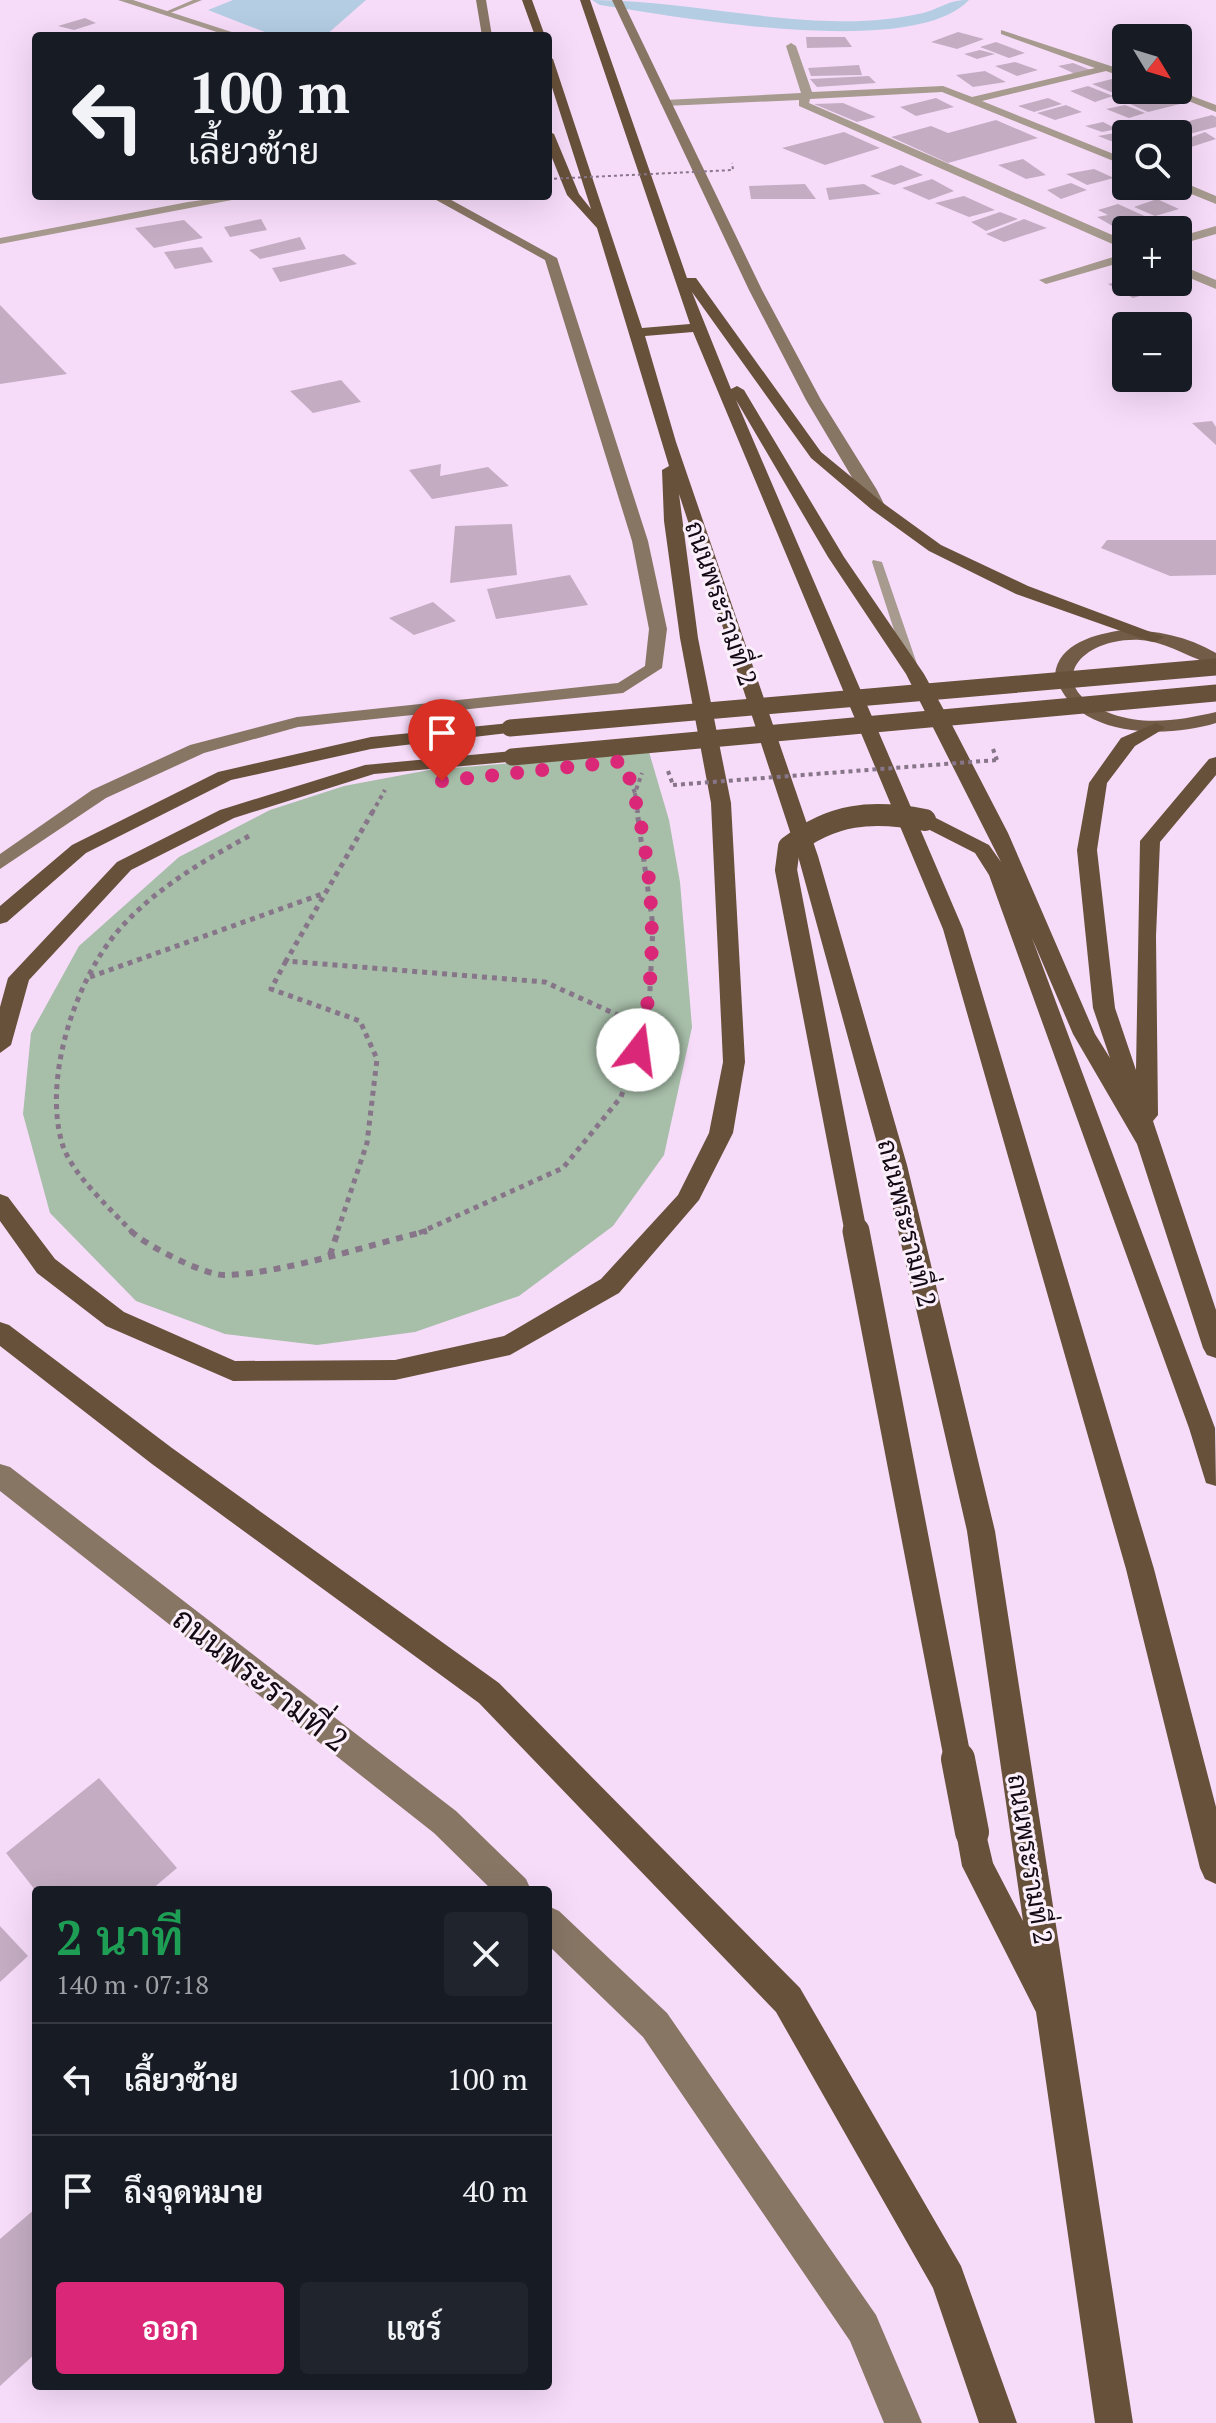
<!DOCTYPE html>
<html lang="th">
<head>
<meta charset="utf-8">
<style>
	body { margin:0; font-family:"PT Serif",Sarabun,serif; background:#20242c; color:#f1f3f6; height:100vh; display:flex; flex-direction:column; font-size:30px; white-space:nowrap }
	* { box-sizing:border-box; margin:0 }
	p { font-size:26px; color:#9ea1a6 }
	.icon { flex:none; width:44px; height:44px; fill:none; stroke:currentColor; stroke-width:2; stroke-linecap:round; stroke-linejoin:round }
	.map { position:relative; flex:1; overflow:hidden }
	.side { position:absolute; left:32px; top:1886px; width:520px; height:504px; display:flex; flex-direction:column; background:#171b24; border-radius:8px; box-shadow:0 8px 32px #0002 }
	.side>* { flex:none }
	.guide { position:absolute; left:32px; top:32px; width:520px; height:168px; border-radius:8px; box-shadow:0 8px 32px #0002; background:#171b24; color:#f1f3f6; overflow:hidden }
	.needle { width:52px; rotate:128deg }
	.tools { position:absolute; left:1112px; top:24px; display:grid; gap:16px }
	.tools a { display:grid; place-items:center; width:80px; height:80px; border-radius:8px; background:#171b24; box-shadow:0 8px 32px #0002; font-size:40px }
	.pin { position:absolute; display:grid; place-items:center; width:68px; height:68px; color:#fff; margin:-82px -34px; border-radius:50% 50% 50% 0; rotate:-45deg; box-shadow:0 0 8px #0007 }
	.pin .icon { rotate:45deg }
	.me { position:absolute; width:88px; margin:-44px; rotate:15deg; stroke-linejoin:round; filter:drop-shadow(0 0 6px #0008) }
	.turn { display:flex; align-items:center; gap:28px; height:168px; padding:0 24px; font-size:36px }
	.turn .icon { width:104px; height:104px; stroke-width:2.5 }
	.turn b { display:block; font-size:56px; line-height:68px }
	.round { display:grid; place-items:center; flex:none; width:84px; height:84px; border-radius:8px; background:#20242c }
	.head { display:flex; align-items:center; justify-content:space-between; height:136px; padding:0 24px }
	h1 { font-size:48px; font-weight:600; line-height:60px; color:#1e9e55 }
	.action { display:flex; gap:16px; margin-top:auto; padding:16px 24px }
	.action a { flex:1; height:92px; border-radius:8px; background:#db2777; color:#fff; font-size:32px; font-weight:600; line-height:92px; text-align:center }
	.action a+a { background:#20242c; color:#f1f3f6 }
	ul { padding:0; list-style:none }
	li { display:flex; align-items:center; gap:24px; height:112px; padding:0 24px; border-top:2px solid #363941 }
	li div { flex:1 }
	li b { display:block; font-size:30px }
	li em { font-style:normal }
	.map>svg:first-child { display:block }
	.green { fill:#a7bea9 }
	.water { fill:#b4cde3 }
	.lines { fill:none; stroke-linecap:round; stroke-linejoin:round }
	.canal { fill:#b4cde3; fill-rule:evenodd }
	.building { fill:#c4adc3 }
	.path-far2 { stroke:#877589; stroke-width:4; stroke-dasharray:4 4; stroke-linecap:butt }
	.path-far1 { stroke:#877589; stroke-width:5; stroke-dasharray:5 5; stroke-linecap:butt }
	.path { stroke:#877589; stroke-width:6; stroke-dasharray:7 7; stroke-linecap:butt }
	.service { fill:#a79a8f; fill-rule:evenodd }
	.minor { fill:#a79a8f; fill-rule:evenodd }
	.tertiary { fill:#a79a8f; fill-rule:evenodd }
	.secondary { fill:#887665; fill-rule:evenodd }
	.primary { fill:#725c47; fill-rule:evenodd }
	.trunk { fill:#68513a; fill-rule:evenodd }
	.path-bridge-far1 { stroke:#877589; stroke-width:2; stroke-dasharray:3 3; stroke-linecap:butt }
	.path-bridge { stroke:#877589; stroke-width:4; stroke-dasharray:4 4; stroke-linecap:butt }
	.trunk-bridge-far3 { stroke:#68513a; stroke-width:17 }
	.trunk-bridge-far2 { stroke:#68513a; stroke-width:22 }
	.trunk-bridge-far1 { stroke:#68513a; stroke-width:27 }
	.trunk-bridge { stroke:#68513a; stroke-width:34 }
	.route { stroke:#db2777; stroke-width:14; stroke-dasharray:0 25.2 }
	.labels { text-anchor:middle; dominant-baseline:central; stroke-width:6; stroke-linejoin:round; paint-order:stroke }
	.street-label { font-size:26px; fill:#130a14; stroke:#faeffb }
	.near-street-label { font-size:32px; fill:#130a14; stroke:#faeffb }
</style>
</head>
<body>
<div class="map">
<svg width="1216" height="2423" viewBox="0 0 1216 2423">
	<rect width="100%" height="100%" fill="#f7dcfa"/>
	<path class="green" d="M649,752L669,820L680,882L692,1027L664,1155L613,1226L519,1296L415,1332L317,1345L225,1334L136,1301L50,1213L23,1114L31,1033L79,946L179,857L270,810L344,786L429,770Z"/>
	<path class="water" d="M233,0H366L325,36H275L208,10Z"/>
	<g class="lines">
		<path class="canal" d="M592,0C672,0 751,19 831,21C863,22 892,20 923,13C942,8 947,0 969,0C913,60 678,17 600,5Z"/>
	</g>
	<path class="building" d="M85,18L96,23L74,30L58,26Z
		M958,32L984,39L957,49L931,42Z
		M806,37H845L852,47L807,48Z
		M996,42L1025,53L1009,58L980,47Z
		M980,50L995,54L977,59L964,54Z
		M1015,62L1038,70L1017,76L995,66Z
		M1073,63L1091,70L1075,74L1058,66Z
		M859,65L862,75L811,76L808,68Z
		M985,71L1006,82L973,87L956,75Z
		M869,76L876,83L817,87L810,79Z
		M1120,77L1126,80V88L1111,92L1092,84Z
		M1088,86L1113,96L1095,102L1070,91Z
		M1163,95L1184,103L1148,112L1128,103Z
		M936,98L954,107L916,116L900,107Z
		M1048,98L1062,104L1034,112L1018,106Z
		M843,103L876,117L857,122L814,104Z
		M1066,105L1082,112L1055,120L1037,113Z
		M1125,105L1145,113L1129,118L1106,109Z
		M1212,115L1216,117V127L1178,137V134L1155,130Z
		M996,120L1038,138L948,163L891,137L931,126L948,133Z
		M1103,122L1117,129L1102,132L1085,126Z
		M844,132L880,148L825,165L782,148Z
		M1205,132L1216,139L1191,147L1178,142Z
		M1115,133L1126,140L1116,143L1098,136Z
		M1023,159L1046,175L1026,179L998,165Z
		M901,165L923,175L894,185L870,176Z
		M1094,169L1114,178L1087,185L1066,174Z
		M932,179L954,191L929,200L902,188Z
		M1071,183L1087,190L1061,199L1047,190Z
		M805,184L816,199H751L749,186Z
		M864,184L881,194L829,200L826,188Z
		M964,196L995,210L969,217L935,203Z
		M1157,199L1179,209L1155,216L1134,207Z
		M1118,204L1149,218L1116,228L1097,217L1108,215L1098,210Z
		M1000,212L1018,219L986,231L971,222Z
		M261,219L267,230L230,237L224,227Z
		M1024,219L1047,228L1004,242L986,234Z
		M184,220L203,238L154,248L135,228Z
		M300,237L306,249L260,259L249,250Z
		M202,247L213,262L175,269L164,252Z
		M344,254L357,264L280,282L272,268Z
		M1178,279L1190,284L1170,294L1144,282H1178Z
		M1126,280V282H1135L1153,292L1133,298L1108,284Z
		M0,305L67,374L0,384Z
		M341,380L361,402L313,413L290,391Z
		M1212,421L1216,427V445L1192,423Z
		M441,464L440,476L488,467L509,486L432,499L409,470Z
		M512,524L517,575L450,583L455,526Z
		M1107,540H1216V575L1170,576L1101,548Z
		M570,575L588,605L496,619L487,589Z
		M433,602L456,621L414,635L389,618Z
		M99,1778L177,1868L151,1890H35L6,1853Z
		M0,1926L28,1956L0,1982Z
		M36,2208V2353L0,2386V2239Z"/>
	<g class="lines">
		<path class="path-far2" d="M993,749L997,760
			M668,771L673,785
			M628,774L635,793
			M372,813L385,790
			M638,813L635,793L642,773"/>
		<path class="path-far1" d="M373,811L286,961L545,982L644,1027
			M286,961L271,989L360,1021L377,1059L367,1143L337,1233
			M90,977L325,893
			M133,1233C111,1209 71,1174 62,1143C43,1078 75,982 117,932C153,890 201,862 249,836
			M419,1233L563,1168L621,1097L649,1010L653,926L637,811"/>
		<path class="path" d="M131,1231C145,1245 204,1275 224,1275C282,1274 368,1245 427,1231
			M330,1255L338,1231"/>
		<path class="service" d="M193,0H202L170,13L165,12Z
			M231,196H253L0,244V238L188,202Z
			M873,560L882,562L918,667L916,669L906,667L872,562Z"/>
		<path class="minor" d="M1001,30L1126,71V78L1106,71L982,101L1126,159V166L942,92L810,99L809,103L1126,241V250L799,106V100L665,106L660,103L665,100L801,93L786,46L791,43L796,46L812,92L943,86L972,97L1095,68L1001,34Z
			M1161,90H1176L1216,105V112Z
			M1178,180L1216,196V204L1174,187L1178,186Z
			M1216,226V234L1178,245V237Z
			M1126,253V261L1046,284L1039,280Z
			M1178,264L1216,280V289L1178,273Z"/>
		<path class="tertiary" d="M118,0H133L244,36H229Z"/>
		<path class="secondary" d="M476,0H486L492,36H482Z
			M612,0H622L762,290L821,400L877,490L885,506L883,509L869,506L806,400L749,290Z
			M429,196H444L557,258L648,541L667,629L662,668L623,693L298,727L204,753L106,798L0,869V854L92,790L190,745L297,717L618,683L645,666L649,629L632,541L545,260Z
			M0,1464L10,1467L456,1811L526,1879L531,1890H492L434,1833L0,1491Z
			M548,1906L559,1911L667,2013L876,2315L922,2423H884L850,2341L643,2037L548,1945Z"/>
		<path class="primary" d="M1123,630C1156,630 1187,636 1216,653V665C1189,659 1169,642 1140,640C1078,637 1040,688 1112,714C1146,726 1182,720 1216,712V723C1164,739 1073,738 1055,675C1058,643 1096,634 1123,630Z"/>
		<path class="trunk" d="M522,0H532L545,36H535Z
			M580,0H590L687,278H696L821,452L883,503L941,545L1028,586L1164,637L1155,642L1149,641L1016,594L929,551L871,509L811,458L692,292L731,389L737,386L744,390L844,557L924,674L950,721L1008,833L1095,1034L1110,1058L1093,1008L1077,850L1089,783L1121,738L1156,723L1165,728L1135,746L1107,783L1097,850L1115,1008L1136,1070L1140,841L1209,759L1216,757V775L1160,842L1156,936L1158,1115L1153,1121L1216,1310V1358L1207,1355L1203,1348L1137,1144L1073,1034L1032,938L1215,1428L1216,1486L1206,1483L1189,1428L989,875L975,853L918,824L963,929L1154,1569L1216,1807V1884L1205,1879L1200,1868L1126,1569L943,929L693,332L645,336L676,442L818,856L907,1165L995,1531L1133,2423H1095L1036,2012L962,1866L956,1832L961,1821L972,1817L983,1821L993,1863L1023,1921L967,1531L883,1165L798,856L679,494L698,638L731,803L745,1062L733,1133L699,1200L619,1293L510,1355L395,1380L233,1381L106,1326L37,1273L0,1221V1194L8,1197L55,1259L124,1312L235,1361L395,1360L504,1336L601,1279L678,1195L709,1133L723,1062L711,803L680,638L664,521L662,470L669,466L597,228L567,195L548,148V131L554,134L579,194L591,209L548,75V56L553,59L642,328L690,324ZM736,400L828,557L906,674L1001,862L989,845L932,816L925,814L916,819Z
			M510,723L516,724V732L371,749L231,780L86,853L7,922L0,924V906L72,845L218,772L371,737Z
			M512,751L521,757L519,761L374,774L234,818L131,870L29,980L11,1045L0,1053V1007L8,978L117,862L220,810L365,765Z
			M0,1322L9,1325L172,1448L499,1683L800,1988L961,2266L1017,2423H979L933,2288L776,2012L479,1703L152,1464L0,1346Z"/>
		<path class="path-bridge-far1" d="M548,179L733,170L732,163"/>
		<path class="path-bridge" d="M673,785L997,760"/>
		<path class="trunk-bridge-far3" d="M510,728L1216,667
			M512,757L1216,693"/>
		<path class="trunk-bridge-far2" d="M856,1233L786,870L789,847C832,813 872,810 925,820"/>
		<path class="trunk-bridge-far1" d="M856,1231L958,1761"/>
		<path class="trunk-bridge" d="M958,1759L972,1832"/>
	</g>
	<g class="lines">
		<path class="route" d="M442,781L624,761C653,846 662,963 638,1050"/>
	</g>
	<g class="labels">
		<g class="street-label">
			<text transform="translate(722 603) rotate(71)">ถนนพระรามที่ 2</text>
			<text transform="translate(908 1223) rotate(76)">ถนนพระรามที่ 2</text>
			<text transform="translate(1031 1859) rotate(81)">ถนนพระรามที่ 2</text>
		</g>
		<g class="near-street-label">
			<text transform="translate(261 1679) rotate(38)">ถนนพระรามที่ 2</text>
		</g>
	</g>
</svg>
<div class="tools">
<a><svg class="needle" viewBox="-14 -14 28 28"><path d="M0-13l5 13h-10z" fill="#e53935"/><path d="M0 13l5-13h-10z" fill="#9ea1a6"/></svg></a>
<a><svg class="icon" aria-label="search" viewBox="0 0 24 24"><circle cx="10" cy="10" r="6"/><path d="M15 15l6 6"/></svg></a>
<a>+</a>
<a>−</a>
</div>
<div class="pin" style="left:442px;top:781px;background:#d93025"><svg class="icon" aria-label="arrive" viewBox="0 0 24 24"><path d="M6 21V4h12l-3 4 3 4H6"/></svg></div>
<svg class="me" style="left:638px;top:1050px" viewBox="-20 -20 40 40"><circle r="19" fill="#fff"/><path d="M0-13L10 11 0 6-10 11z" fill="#db2777"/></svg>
<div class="guide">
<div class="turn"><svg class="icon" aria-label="left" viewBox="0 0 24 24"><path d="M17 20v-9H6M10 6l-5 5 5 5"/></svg><div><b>100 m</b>เลี้ยวซ้าย</div></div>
</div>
<section class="side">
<div class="head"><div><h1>2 นาที</h1><p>140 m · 07:18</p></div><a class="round"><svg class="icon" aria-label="close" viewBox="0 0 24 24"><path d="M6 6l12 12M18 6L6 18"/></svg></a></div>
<ul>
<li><svg class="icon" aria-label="left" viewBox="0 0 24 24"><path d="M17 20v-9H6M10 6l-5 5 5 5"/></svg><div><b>เลี้ยวซ้าย</b></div><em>100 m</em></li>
<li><svg class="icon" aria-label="arrive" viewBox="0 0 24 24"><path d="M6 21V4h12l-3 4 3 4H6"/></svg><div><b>ถึงจุดหมาย</b></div><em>40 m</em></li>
</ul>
<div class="action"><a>ออก</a><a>แชร์</a></div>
</section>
</div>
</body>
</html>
